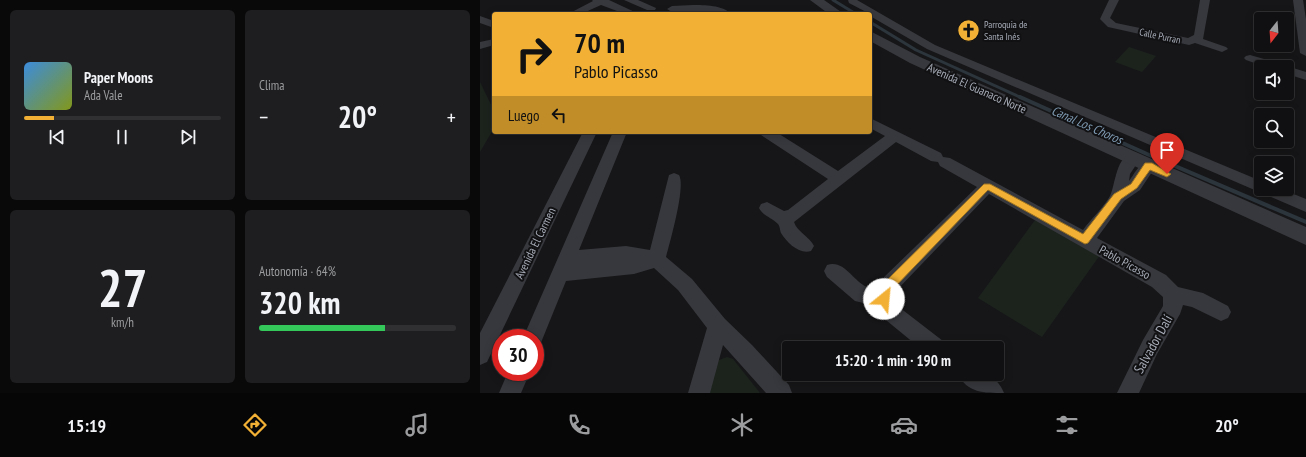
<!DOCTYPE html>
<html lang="es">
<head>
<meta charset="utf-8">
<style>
	:root { --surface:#101012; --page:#1e1e20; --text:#f1f3f6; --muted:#9c9d9f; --line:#303032; --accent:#f2b134 }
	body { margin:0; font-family:"PT Sans Narrow",sans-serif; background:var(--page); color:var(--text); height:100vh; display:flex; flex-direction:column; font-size:15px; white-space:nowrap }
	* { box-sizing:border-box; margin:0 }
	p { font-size:13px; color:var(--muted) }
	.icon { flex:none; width:22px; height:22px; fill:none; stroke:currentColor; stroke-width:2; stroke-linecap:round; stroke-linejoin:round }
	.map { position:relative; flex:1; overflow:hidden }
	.panel { display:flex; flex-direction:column; gap:10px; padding:10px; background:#09090a; width:480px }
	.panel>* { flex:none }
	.banner { position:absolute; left:12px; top:12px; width:380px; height:122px; border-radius:4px; box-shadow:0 2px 10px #0003,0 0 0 1px var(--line); background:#f2b134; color:#111; overflow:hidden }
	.needle { width:26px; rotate:197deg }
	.controls { position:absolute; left:774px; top:12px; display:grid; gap:8px }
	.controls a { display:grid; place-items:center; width:40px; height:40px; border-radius:4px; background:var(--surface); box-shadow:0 2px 10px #0003,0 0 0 1px var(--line); font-size:20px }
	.speed { position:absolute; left:12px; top:329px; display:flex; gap:8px; font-size:20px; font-weight:700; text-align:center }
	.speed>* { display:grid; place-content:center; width:52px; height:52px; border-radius:50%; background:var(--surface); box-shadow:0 2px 10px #0003,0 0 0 1px var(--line); line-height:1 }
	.speed .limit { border:6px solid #d22; background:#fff; color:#111 }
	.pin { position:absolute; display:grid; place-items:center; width:34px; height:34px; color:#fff; margin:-41px -17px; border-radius:50% 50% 50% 0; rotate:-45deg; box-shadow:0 0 4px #0007 }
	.pin .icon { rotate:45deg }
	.me { position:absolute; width:44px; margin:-22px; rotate:28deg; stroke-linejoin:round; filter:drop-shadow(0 0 3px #0008) }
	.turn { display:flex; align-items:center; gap:14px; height:84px; padding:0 16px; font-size:18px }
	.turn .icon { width:52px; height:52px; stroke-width:2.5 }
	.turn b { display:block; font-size:28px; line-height:34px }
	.then { display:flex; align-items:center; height:38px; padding:0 16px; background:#0003; gap:8px; font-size:15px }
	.big { font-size:30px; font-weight:800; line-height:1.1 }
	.panel .card { flex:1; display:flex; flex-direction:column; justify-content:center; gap:6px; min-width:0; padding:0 14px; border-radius:6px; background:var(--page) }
	.panel .dial { align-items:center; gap:0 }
	.dial b { font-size:52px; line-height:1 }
	.song { display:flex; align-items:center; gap:12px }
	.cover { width:48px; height:48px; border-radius:6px; background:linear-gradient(135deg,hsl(210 70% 55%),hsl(70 70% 35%)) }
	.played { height:4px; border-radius:2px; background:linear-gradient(90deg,var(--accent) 15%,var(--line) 15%) }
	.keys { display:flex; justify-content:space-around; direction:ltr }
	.heat { display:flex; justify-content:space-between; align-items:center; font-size:22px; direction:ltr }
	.charge { height:6px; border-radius:3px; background:linear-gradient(90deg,#34c759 64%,var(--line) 0) }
	.panel .tiles { flex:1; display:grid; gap:10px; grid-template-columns:repeat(2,1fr) }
	.trip { position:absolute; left:302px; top:341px; width:222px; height:40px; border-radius:4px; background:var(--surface); box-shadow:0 2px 10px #0003,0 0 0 1px var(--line); font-weight:800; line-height:40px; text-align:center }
	.tab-bar { display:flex; height:64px; justify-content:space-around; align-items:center; background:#060607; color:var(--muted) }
	.tab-bar .icon { width:28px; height:28px }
	.tab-bar .on { color:var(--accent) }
	.tab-bar b { font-size:18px; color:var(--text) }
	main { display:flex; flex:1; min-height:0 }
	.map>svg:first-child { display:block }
	.green { fill:#1c231d }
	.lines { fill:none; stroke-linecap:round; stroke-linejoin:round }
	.stream-far1 { stroke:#2c353c; stroke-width:3 }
	.stream { stroke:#2c353c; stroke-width:4 }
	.minor { fill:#37383d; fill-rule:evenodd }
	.tertiary { fill:#37383d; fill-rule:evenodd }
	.route { fill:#f2b134; stroke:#9d7322 }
	.labels { text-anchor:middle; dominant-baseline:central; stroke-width:4; stroke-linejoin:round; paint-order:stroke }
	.far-poi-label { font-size:10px; fill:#a8adb8; stroke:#111113; text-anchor:start }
	.far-street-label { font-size:10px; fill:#a8adb8; stroke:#111113 }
	.street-label { font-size:12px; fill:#a8adb8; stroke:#111113 }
	.water-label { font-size:13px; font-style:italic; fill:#7f9bb3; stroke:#111113 }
	.near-street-label { font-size:14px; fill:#a8adb8; stroke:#111113 }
</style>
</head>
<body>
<main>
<section class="panel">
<div class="tiles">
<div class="card">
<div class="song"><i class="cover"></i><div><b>Paper Moons</b><p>Ada Vale</p></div></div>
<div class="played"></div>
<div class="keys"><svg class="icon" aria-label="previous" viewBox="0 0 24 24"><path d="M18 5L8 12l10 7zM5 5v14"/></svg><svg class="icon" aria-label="pause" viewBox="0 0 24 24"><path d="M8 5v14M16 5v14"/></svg><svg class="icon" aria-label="next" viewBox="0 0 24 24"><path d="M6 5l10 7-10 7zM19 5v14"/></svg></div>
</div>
<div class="card"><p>Clima</p>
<div class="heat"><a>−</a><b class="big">20°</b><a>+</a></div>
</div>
<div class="card dial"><b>27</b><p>km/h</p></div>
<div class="card"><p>Autonomía · 64%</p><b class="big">320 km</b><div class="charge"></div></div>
</div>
</section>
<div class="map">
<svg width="826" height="393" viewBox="0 0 826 393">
	<rect width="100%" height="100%" fill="#161618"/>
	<g class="green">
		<path d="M 649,47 L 676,56 L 662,72 L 635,62 Z"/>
		<path d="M 0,82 L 14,111 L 14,128 L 0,152 Z"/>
		<path d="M 555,220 L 620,255 L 562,337 L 498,298 Z"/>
		<path d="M 247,357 L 253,359 L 280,393 L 228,393 L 237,364 L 239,360 Z"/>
	</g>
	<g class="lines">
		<g class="stream-far1">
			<path d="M 353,0 L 376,14"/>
			<path d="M 390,22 L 436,50 L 542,98"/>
		</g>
		<path class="stream" d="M 540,97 L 667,154 L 826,222"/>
		<g class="minor">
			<path d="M 112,0 L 129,0 L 159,14 L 145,14 L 121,5 L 101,14 L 88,14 L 113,1 Z"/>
			<path d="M 144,0 L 158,0 L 176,8 L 175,10 L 167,10 Z"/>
			<path d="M 368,0 L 377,0 L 455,45 L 781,181 L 781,189 L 801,189 L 826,199 L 826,212 L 447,49 L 390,16 L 390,14 L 369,3 Z"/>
			<path d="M 629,0 L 639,0 L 630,18 L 636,23 L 708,38 L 714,35 L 720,0 L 730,0 L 723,39 L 746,47 L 748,49 L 742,52 L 715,43 L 709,45 L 628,27 L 620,19 Z"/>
			<path d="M 813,0 L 823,0 L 826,19 L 826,56 L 820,53 Z"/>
			<path d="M 213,5 C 224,5 243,5 251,14 L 220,11 L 192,12 L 187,9 L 192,6 Z"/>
			<path d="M 0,16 L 14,21 L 14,28 L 0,23 Z"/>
			<path d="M 14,39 L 14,45 L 0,49 L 0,42 Z"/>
			<path d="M 770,55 L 802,64 L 804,67 L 786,67 L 766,60 L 764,58 L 766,56 Z"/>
			<path d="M 807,66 L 826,72 L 826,80 L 807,74 L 807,67 L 805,67 Z"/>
			<path d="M 390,118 L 461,153 L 463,157 L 470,158 L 603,230 C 611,219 623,208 630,196 C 636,184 636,149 658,155 L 660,159 L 650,174 L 649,181 C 656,172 661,159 673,162 L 676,166 L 660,190 L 644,201 L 617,238 L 686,275 L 698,287 L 723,293 L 748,306 L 751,312 L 748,318 L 741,321 L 712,307 L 703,305 L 700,314 L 677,354 L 659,393 L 637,393 L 663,340 L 683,306 L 683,297 L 672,287 L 509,194 L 414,293 L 415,304 L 463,341 L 466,348 L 440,348 L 401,316 L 396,306 L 375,301 L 347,277 L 344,271 L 347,265 C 364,259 373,281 387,287 C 390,289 394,289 397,289 L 401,280 L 497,187 L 460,166 L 458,162 L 451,161 L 416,142 L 314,222 C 317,232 329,236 334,246 L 331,251 C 320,255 307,243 301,233 C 300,231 300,226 298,224 C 293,218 283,216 279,208 L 281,204 L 287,202 L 304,211 L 308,210 L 348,179 L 281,135 L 279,132 L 296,132 L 358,171 L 405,136 L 390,128 Z"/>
			<path d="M 103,132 L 117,132 L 7,362 L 0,365 L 0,333 Z"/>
			<path d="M 133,132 L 147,132 L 99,250 L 146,246 L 170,250 L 189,175 L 194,173 L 199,175 C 206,186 190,242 186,257 L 212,279 L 245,319 L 272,345 L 309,385 L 312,393 L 286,393 L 243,345 L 230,393 L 208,393 L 227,328 L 198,290 L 174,268 L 154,274 L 86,281 L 60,345 L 55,347 L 55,338 L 43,338 Z"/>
			<path d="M 28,372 L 50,372 L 41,393 L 19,393 Z"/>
			<path d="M 478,374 C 498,374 515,371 524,393 C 504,393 487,393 478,374 Z"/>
		</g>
		<g class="tertiary">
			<path d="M 330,0 L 344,0 L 364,14 L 349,14 Z"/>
			<path d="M 390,31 L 440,57 L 826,227 L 826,245 L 430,63 L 390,41 Z"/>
		</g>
	</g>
	<path class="route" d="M 665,163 L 672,163 L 691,174 L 687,177 L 670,170 L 657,188 L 641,199 L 608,243 L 605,244 L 508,190 L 413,289 L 407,303 L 404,304 L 400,303 L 398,299 L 404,283 L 504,184 L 510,184 L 603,234 L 634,194 L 651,184 Z"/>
	<defs>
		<symbol id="church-disc" viewBox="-11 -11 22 22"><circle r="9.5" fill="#f2b134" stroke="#111113"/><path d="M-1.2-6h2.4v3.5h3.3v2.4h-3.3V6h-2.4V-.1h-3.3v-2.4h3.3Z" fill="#111"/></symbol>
	</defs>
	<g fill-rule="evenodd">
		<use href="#church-disc" x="476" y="18" width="25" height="25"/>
	</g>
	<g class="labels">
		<g class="far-poi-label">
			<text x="504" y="24">Parroquia de<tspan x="504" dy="12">Santa Inés</tspan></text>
		</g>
		<g class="far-street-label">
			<text transform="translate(680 36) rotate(12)">Calle Purran</text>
		</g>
		<g class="street-label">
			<text transform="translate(497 88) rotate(24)">Avenida El Guanaco Norte</text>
			<text transform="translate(55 243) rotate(-64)">Avenida El Carmen</text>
			<text transform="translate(645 262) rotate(29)">Pablo Picasso</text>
		</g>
		<g class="water-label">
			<text transform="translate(607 125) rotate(24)">Canal Los Choros</text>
		</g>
		<g class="near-street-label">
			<text transform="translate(673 344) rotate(-61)">Salvador Dalí</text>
		</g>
	</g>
</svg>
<div class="controls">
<a><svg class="needle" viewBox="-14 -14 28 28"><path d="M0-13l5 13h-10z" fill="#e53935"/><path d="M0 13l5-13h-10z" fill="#9c9d9f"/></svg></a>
<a><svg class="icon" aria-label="sound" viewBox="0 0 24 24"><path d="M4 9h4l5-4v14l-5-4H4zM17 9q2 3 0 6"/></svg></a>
<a><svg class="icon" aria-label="search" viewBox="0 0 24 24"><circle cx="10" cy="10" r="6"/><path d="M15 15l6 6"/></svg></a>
<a><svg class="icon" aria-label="layers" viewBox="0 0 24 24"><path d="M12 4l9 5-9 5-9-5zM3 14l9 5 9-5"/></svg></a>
</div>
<div class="speed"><div class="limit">30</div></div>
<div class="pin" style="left:687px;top:174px;background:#d93025"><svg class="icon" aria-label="arrive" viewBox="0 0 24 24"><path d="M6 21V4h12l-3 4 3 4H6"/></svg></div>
<svg class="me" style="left:404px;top:299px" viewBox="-20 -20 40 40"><circle r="19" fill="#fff"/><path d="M0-13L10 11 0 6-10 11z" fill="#f2b134"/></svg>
<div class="trip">15:20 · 1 min · 190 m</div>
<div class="banner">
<div class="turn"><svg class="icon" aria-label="right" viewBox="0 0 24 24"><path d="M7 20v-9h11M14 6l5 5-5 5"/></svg><div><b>70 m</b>Pablo Picasso</div></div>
<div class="then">Luego<svg class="icon" aria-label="left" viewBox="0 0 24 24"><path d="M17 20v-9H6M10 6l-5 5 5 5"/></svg></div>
</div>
</div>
</main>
<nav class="tab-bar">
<b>15:19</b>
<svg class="icon on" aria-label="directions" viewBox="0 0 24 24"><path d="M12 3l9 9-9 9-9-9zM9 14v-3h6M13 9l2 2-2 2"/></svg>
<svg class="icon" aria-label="music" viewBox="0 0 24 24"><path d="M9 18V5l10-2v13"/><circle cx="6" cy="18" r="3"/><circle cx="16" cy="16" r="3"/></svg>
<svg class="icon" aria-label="phone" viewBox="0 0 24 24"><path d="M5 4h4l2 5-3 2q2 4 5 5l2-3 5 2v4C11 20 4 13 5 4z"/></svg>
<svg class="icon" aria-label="climate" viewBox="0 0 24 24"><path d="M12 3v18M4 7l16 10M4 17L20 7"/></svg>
<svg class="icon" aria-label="car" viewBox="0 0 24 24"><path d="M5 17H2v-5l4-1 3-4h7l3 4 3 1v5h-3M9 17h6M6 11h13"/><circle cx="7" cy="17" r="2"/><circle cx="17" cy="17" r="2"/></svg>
<svg class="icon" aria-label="filters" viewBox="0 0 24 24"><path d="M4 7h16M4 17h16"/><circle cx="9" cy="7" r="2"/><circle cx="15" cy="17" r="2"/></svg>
<b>20°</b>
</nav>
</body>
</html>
